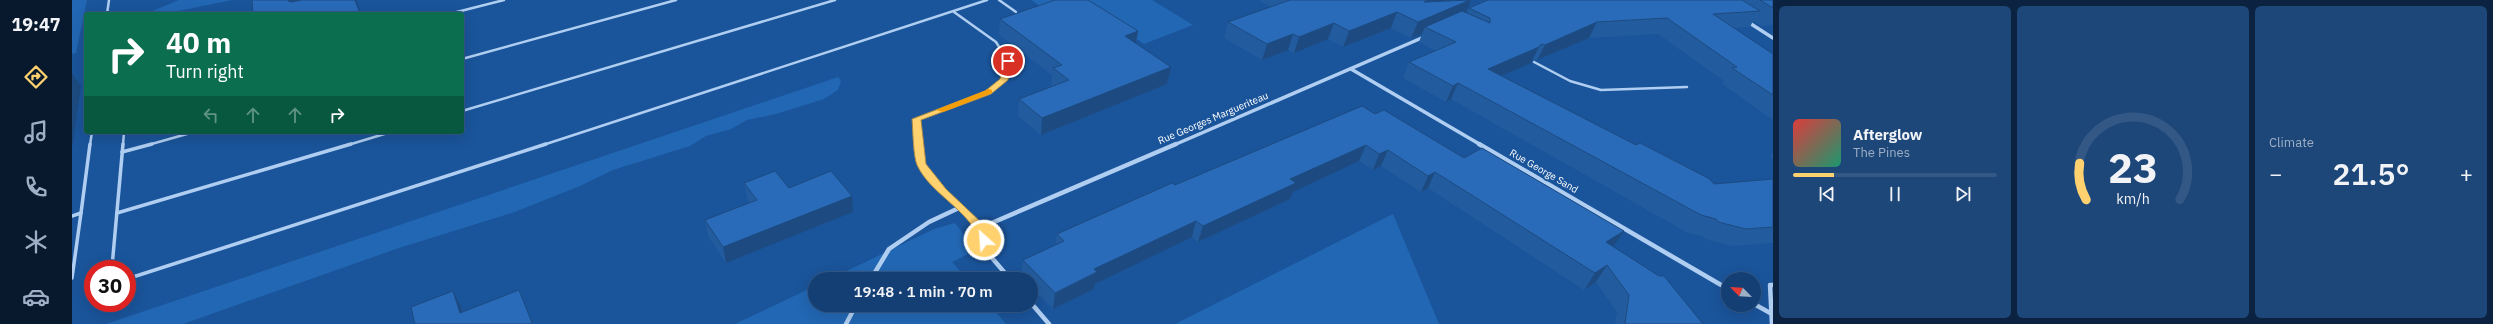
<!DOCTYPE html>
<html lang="en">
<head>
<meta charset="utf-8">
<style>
	:root { --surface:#143f74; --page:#1d4679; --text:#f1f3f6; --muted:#9dafc5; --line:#335886; --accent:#ffd26f }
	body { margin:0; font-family:"IBM Plex Sans",sans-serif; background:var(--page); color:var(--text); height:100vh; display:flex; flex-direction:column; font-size:15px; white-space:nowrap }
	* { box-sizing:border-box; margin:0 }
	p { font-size:13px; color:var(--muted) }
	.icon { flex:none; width:22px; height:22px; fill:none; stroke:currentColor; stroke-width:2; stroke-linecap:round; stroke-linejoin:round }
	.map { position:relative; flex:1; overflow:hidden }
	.side { display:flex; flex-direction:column; gap:6px; padding:6px; background:#0b2340; width:720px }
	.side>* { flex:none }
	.hud { position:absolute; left:12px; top:12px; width:380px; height:122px; border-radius:4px; box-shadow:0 4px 16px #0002,0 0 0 1px var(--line); background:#0b6e4f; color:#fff; overflow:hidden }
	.needle { width:26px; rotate:294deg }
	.fabs { position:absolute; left:1649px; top:272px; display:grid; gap:8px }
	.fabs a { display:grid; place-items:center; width:40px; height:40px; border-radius:50%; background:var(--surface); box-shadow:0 4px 16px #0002,0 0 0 1px var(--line); font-size:20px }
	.speed { position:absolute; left:12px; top:260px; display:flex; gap:8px; font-size:20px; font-weight:700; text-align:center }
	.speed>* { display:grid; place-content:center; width:52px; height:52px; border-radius:50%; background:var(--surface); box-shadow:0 4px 16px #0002,0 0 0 1px var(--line); line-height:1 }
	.speed .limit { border:6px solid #d22; background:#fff; color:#111 }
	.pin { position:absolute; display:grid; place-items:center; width:34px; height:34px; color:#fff; margin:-17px; border:2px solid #fff; border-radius:50%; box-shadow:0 1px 4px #0007 }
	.me { position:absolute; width:44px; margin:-22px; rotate:334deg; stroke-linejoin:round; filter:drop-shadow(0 0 3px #0008) }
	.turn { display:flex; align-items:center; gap:14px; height:84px; padding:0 16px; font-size:18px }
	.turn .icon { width:52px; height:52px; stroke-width:2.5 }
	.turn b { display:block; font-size:28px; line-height:34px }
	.lanes { display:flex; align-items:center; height:38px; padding:0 16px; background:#0003; justify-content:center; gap:20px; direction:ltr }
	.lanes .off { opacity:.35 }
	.big { font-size:30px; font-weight:600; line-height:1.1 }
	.side .tile { flex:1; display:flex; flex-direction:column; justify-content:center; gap:6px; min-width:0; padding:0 14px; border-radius:6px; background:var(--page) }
	.side .dial { align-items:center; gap:0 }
	.dial svg { height:104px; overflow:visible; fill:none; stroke:var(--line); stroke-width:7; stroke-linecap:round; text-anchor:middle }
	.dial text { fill:var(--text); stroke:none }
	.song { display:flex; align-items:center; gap:12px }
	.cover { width:48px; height:48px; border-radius:6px; background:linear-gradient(135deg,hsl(0 70% 55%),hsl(160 70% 35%)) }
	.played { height:4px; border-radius:2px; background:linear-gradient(90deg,var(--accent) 20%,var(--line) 20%) }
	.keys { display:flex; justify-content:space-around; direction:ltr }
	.heat { display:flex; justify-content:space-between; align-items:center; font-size:22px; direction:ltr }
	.side .tiles { flex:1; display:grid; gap:6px; grid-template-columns:repeat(3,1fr) }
	.trip { position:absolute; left:736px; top:272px; width:230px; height:40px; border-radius:20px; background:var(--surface); box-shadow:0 4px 16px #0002,0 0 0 1px var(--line); font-weight:600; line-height:40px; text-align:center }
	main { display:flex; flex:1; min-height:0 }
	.tabs { display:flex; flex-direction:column; width:72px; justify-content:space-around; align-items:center; background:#08192e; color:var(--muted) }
	.tabs .icon { width:28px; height:28px }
	.tabs .current { color:var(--accent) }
	.tabs b { font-size:18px; color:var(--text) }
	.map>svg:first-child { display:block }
	.green { fill:#2267b3 }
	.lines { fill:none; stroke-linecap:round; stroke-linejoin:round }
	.lane-far1 { stroke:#afcef1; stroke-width:2.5 }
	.lane { stroke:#afcef1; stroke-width:3.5 }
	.street-far1 { stroke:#afcef1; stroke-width:3.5 }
	.street { stroke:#afcef1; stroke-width:4.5 }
	.wall { fill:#235c9e }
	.shaded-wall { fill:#1d4b81 }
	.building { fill:#296bb8; stroke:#1d4b81 }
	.route { fill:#ffd26f; stroke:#a68848 }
	.slow { fill:#f59e0b }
	.labels { text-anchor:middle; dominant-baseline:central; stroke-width:4; stroke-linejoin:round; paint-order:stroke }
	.street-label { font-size:10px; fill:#fff; stroke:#1a549a }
</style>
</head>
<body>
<main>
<nav class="tabs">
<b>19:47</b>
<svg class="icon current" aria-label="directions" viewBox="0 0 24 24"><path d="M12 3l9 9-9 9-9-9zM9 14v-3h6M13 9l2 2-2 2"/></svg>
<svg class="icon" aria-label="music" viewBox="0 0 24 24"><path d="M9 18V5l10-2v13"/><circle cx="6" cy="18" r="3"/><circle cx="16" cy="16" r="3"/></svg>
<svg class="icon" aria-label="phone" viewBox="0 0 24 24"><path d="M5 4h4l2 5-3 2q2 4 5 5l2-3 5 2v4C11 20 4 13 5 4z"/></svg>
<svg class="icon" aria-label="climate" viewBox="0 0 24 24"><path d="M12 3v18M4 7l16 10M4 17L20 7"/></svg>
<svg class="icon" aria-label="car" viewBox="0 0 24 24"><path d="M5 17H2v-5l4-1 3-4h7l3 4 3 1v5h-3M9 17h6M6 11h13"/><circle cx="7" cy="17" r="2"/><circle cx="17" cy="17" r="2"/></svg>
</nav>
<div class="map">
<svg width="1701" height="324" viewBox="0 0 1701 324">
	<rect width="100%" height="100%" fill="#1a549a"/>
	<g class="green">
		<path d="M 0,0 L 15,0 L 4,53 L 0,54 Z"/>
		<path d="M 107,0 L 160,0 L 92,14 L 73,14 Z"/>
		<path d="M 959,0 L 1080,0 L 1121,25 L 1072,44 L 1009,2 L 972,9 Z"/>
		<path d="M 766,77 L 769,81 L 766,90 L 752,99 L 704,114 L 675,120 L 659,129 L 634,136 L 618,146 L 541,170 L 508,186 L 440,213 L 327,248 L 111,324 L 34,324 Z"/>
		<path d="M 1321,214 L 1367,324 L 1103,324 Z"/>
		<path d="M 883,223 L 904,250 L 880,262 L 895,279 L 758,279 L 862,229 Z"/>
		<path d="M 743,286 L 743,305 L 918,305 L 934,324 L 663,324 Z"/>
	</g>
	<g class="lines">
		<g class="lane-far1">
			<path d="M 927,0 L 944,12"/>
			<path d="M 35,14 L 37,0"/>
			<path d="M 377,14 L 432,0"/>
			<path d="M 390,59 L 604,0"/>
			<path d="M 1462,62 L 1498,81 L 1529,90 L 1615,87"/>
			<path d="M 390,111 L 763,0"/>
			<path d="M 846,136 L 845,119 L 916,92 L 932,80 L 936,61 L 924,42 L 882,12"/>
			<path d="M 18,145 L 20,132"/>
			<path d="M 51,145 L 52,132"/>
			<path d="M 76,145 L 122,132"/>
			<path d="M 276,145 L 319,132"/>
			<path d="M 471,145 L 915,0"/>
		</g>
		<g class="lane">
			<path d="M 50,152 L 80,144"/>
			<path d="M 45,213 L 279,144"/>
			<path d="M 0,216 L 9,213 L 18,144"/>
			<path d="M 42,269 L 40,267 L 51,144"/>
			<path d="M 55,277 L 61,277 L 474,144"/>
			<path d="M 0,278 L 9,213"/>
		</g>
		<g class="street-far1">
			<path d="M 1676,22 L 1701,38"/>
			<path d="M 1279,69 L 1409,145"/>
			<path d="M 846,136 L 847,145"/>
			<path d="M 1102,145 L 1352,37"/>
		</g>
		<g class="street">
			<path d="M 847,144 L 849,164 L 871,191 L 908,228"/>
			<path d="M 1407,144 L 1656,289"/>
			<path d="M 799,279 L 817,249 L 857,222 L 889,207"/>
			<path d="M 938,279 L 915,252 L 908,228 L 1104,144"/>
			<path d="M 959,303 L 977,324"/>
			<path d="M 1682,304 L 1700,314"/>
			<path d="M 774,324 L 784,305"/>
			<path d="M 1700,324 L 1698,285 L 1701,285"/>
		</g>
	</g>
	<g class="wall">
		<path d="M 1187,0 L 1399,0 L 1394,13 L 1395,13 L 1397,8 L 1416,0 L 1701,0 L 1701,25 L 1689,26 L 1681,21 L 1678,27 L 1661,28 L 1701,54 L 1701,120 L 1650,84 L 1652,81 L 1586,34 L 1517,38 L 1465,60 L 1461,60 L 1459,63 L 1430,76 L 1564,145 L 1642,184 L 1701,179 L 1701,243 L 1660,246 L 1633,239 L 1631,236 L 1616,233 L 1379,99 L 1374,102 L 1331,78 L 1337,62 L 1364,51 L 1347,42 L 1350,34 L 1339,38 L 1319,28 L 1271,47 L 1256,39 L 1222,53 L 1216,50 L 1190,60 L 1152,38 L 1156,22 L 1199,7 Z"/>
		<path d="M 928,19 L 1066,31 L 1064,43 L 1099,67 L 1095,84 L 969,135 L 946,116 L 947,99 L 980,86 L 979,85 L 980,75 L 927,35 Z"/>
		<path d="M 1303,114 L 1392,158 L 1542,247 L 1631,324 L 1543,324 L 1545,312 L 1524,282 L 1512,290 L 1356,188 L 1349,192 L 1309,166 L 1301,170 L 1287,161 L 1221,192 L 1218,199 L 1126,242 L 1120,237 L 1023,284 L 1022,289 L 981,309 L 959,287 L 959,279 L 952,279 L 949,276 L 951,260 L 983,245 L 985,234 L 1103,185 Z"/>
		<path d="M 1701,152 L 1701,159 L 1698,156 Z"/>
		<path d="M 672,183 L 717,188 L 780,196 L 781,212 L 654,263 L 636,236 L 633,220 L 678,203 L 675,199 Z"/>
	</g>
	<g class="shaded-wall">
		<path d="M 217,0 L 272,0 L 225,11 L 216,1 Z"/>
		<path d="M 283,0 L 284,0 L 289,14 L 276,14 Z"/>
		<path d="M 1356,0 L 1388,0 L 1352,2 Z"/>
		<path d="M 1398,0 L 1399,0 L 1393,15 L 1353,27 L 1350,34 L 1339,38 L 1346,22 Z"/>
		<path d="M 1325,12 L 1319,28 L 1271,47 L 1277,31 Z"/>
		<path d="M 1525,22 L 1517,38 L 1465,60 L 1473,45 Z"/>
		<path d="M 1262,23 L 1256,39 L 1222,53 L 1227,37 Z"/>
		<path d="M 1066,31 L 1063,48 L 1053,36 Z"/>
		<path d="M 1221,34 L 1216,50 L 1190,60 L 1195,44 Z"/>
		<path d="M 1467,47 L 1459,63 L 1409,85 L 1416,69 Z"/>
		<path d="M 1099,67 L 1095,84 L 969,135 L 970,118 Z"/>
		<path d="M 0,73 L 9,86 L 0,149 Z"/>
		<path d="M 1386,83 L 1379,99 L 1374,102 L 1381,86 Z"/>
		<path d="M 1294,145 L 1287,161 L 1221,192 L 1218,199 L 1126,242 L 1131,226 L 1218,179 Z"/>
		<path d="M 1316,150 L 1309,166 L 1301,170 L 1307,154 Z"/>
		<path d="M 1363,172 L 1356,188 L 1349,192 L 1356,176 Z"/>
		<path d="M 780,196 L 781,212 L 654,263 L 651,247 Z"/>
		<path d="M 1124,221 L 1120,237 L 1023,284 L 1022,289 L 981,309 L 983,293 L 1022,269 Z"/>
		<path d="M 1552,231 L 1541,247 L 1534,242 Z"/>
		<path d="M 1535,265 L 1524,282 L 1512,290 L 1523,273 Z"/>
		<path d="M 381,291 L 389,307 L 394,324 L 388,313 Z"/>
	</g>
	<g class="building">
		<path d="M 180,0 L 217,0 L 216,1 L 220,2 L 230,0 L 283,0 L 287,11 L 276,14 L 181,14 Z"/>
		<path d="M 983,0 L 1016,0 L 1066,31 L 1053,36 L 1099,67 L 970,118 L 947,99 L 997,80 L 981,68 L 990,65 L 928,19 Z"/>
		<path d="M 1218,0 L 1356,0 L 1352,2 L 1398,0 L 1346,22 L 1325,12 L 1277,31 L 1262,23 L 1227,37 L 1221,34 L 1195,44 L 1156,22 Z"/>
		<path d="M 1416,0 L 1670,0 L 1688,11 L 1641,14 L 1701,54 L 1701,95 L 1660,68 L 1665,67 L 1595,18 L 1525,22 L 1473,45 L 1469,44 L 1467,47 L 1416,69 L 1564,145 L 1568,143 L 1636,178 L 1642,184 L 1701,179 L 1701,227 L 1674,229 L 1646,222 L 1644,219 L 1629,215 L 1386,83 L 1381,86 L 1337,62 L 1384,42 L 1353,27 L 1390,11 L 1418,23 L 1418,18 L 1397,8 Z"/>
		<path d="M 1688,0 L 1701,0 L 1701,8 Z"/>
		<path d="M 1290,106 L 1303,114 L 1312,110 L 1392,158 L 1410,148 L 1552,231 L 1534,242 L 1587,276 L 1592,276 L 1631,324 L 1553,324 L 1557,295 L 1535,265 L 1523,273 L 1363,172 L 1356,176 L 1316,150 L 1307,154 L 1294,145 L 1218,179 L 1224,183 L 1131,226 L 1124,221 L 1022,269 L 1025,272 L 983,293 L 951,260 L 992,241 L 985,234 L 1100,183 L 1103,185 Z"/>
		<path d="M 703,171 L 717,188 L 759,171 L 780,196 L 651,247 L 633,220 L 685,200 L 672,183 Z"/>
		<path d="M 447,290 L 460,323 L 457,324 L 343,324 L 339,307 L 381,291 L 388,313 Z"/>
	</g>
	<path class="route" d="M 936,59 L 940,61 L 936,80 L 919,94 L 849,120 L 854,164 L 874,189 L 912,225 L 917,240 L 912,243 L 907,240 C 899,211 858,194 845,165 C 841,155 841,131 840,119 L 913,91 L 928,79 L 932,61 Z"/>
	<path class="slow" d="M 917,89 L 920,90 L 920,93 L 871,112 L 864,110 Z"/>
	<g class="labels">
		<g class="street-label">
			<text transform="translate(1141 118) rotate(-23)">Rue Georges Margueriteau</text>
			<text transform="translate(1472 171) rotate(30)">Rue George Sand</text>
		</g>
	</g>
</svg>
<div class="fabs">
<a><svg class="needle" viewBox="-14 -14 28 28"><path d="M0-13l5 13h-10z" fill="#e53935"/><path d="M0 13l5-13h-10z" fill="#9dafc5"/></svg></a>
</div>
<div class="speed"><div class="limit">30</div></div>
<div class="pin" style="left:936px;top:61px;background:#d93025"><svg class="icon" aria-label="arrive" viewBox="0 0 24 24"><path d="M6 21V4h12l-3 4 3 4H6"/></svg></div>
<svg class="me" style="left:912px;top:240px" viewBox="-20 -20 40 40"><circle r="17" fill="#ffd26f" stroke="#fff" stroke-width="3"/><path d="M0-11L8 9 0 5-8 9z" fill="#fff"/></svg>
<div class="trip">19:48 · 1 min · 70 m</div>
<div class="hud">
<div class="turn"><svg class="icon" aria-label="right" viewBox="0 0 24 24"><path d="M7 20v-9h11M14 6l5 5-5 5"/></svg><div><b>40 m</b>Turn right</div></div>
<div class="lanes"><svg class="icon off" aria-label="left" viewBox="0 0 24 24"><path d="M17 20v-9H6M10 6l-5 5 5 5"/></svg><svg class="icon off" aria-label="ahead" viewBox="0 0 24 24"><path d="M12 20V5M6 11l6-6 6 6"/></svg><svg class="icon off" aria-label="ahead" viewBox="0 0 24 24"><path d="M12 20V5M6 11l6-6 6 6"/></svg><svg class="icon" aria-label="right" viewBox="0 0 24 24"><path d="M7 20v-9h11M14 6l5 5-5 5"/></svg></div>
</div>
</div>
<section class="side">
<div class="tiles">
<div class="tile">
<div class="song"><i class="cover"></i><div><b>Afterglow</b><p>The Pines</p></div></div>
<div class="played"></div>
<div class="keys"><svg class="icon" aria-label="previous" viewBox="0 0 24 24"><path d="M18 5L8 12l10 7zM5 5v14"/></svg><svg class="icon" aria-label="pause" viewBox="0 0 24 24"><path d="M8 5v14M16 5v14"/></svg><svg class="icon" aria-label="next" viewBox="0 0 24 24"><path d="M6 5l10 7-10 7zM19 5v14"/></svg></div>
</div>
<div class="tile dial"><svg viewBox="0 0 100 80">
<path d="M14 69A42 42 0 1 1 86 69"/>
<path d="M14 69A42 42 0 0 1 9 41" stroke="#ffd26f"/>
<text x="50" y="56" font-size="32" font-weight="700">23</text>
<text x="50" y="72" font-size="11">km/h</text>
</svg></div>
<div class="tile"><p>Climate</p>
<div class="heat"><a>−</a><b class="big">21.5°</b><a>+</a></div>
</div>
</div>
</section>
</main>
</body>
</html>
